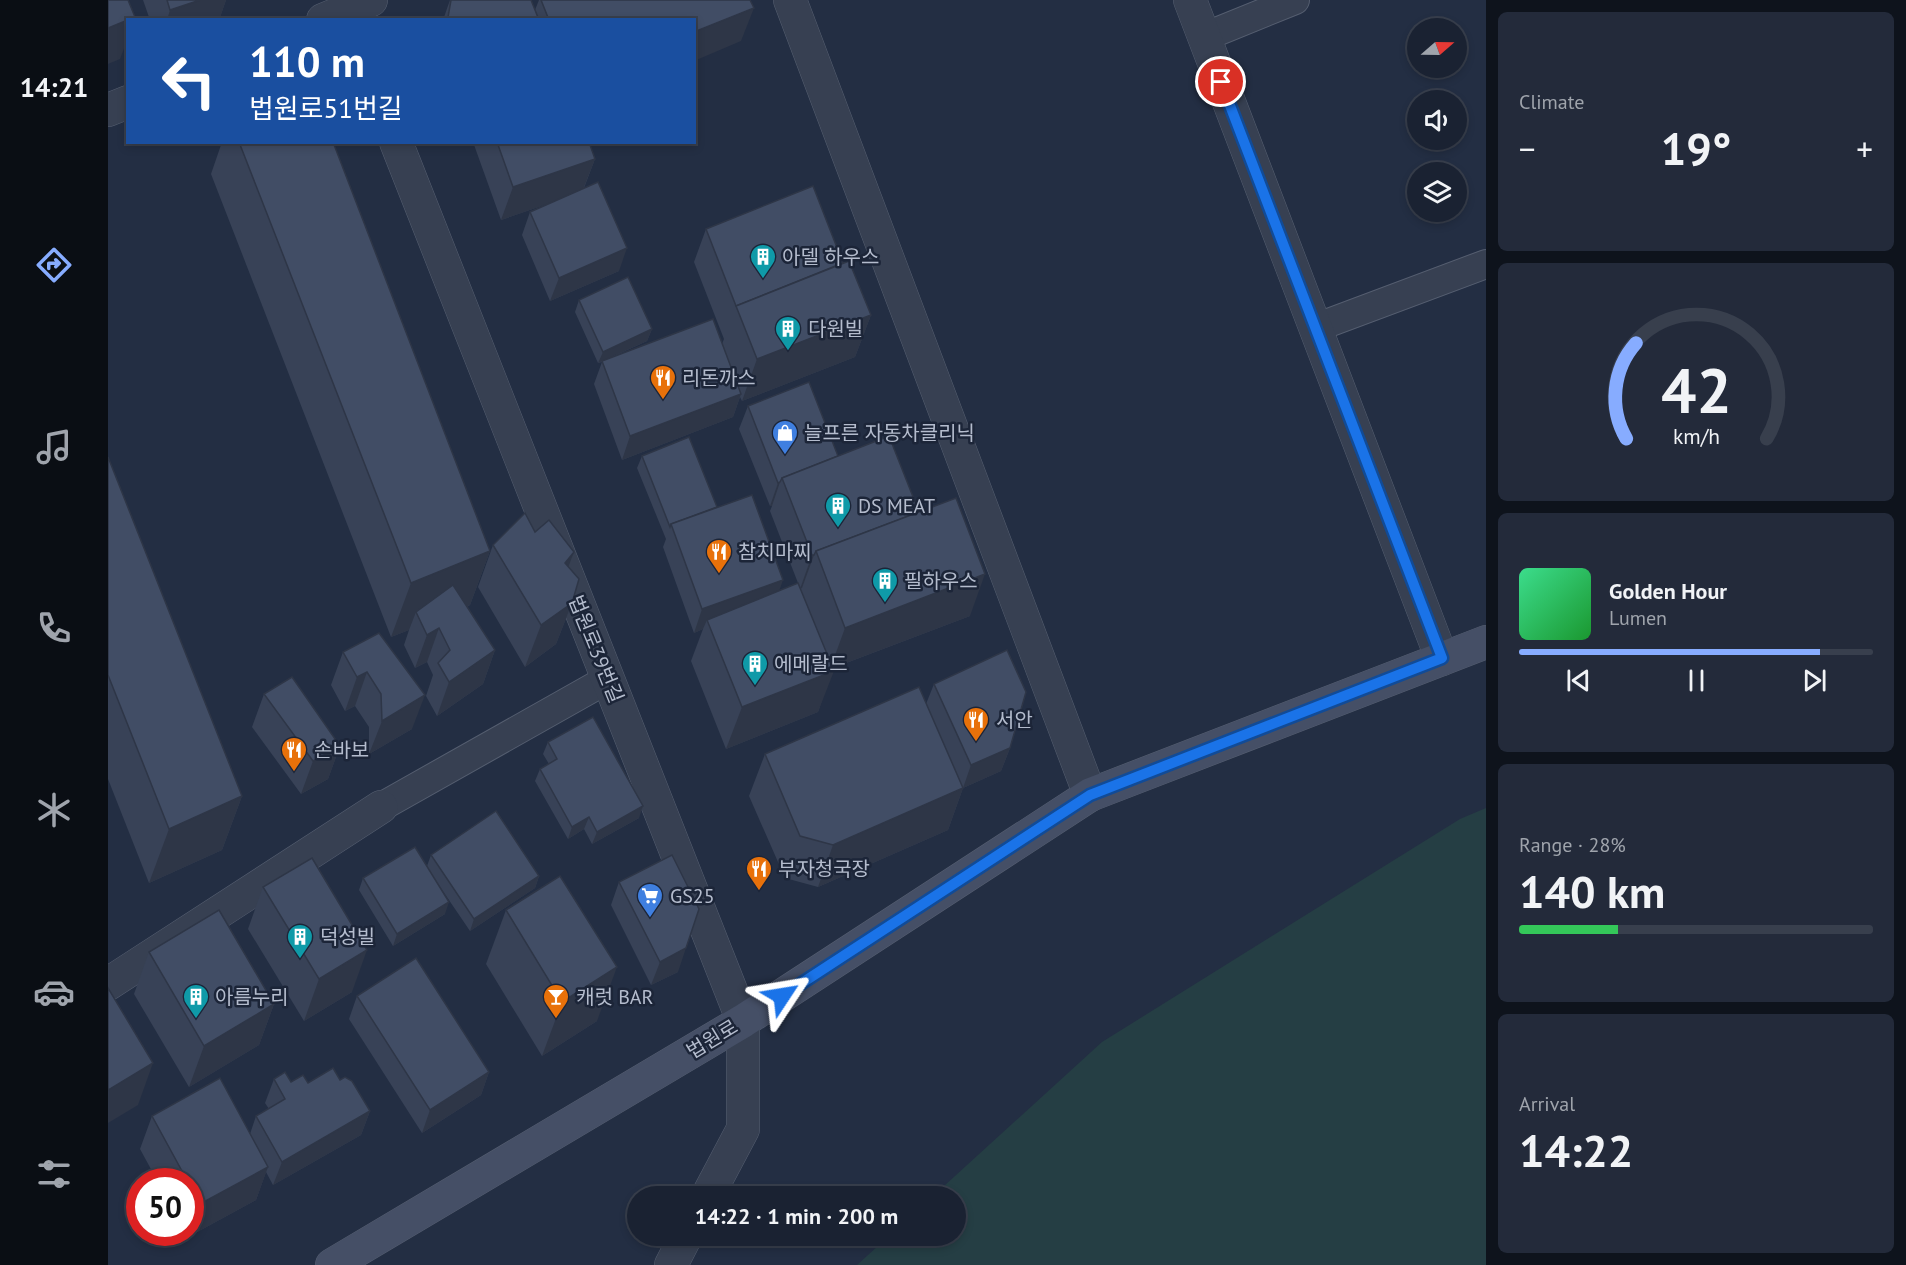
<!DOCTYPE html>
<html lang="en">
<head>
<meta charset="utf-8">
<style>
	:root { --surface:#1a2232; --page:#232a3a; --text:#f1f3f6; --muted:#9fa4ac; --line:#383f4d; --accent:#87acff }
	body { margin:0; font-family:"PT Sans","Noto Sans KR",sans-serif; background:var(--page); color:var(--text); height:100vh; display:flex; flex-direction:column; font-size:22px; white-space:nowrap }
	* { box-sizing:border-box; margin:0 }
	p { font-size:20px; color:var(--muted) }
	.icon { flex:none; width:33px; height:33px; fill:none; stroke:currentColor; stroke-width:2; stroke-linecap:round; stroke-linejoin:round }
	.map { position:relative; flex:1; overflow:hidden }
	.sheet { display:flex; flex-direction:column; gap:12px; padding:12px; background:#0e131c; width:420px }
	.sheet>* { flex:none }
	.banner { position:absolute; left:18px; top:18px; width:570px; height:126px; border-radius:0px; box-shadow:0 3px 9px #0003,0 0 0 2px var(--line); background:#1a4fa0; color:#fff; overflow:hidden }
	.needle { width:39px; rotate:70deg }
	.controls { position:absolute; left:1299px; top:18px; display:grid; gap:12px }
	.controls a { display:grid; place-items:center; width:60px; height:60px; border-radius:50%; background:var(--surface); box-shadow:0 3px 9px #0003,0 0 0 2px var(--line); font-size:30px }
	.speed { position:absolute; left:18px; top:1168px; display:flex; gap:12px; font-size:30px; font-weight:700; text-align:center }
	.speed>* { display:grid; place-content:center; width:78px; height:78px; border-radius:50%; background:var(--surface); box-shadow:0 3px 9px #0003,0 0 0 2px var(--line); line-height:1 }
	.speed .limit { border:9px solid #d22; background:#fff; color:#111 }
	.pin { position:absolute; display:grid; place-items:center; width:51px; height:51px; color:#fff; margin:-26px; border:3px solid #fff; border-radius:50%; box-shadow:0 2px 6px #0007 }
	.me { position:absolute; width:66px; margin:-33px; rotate:57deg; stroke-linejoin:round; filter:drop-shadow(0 0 4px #0008) }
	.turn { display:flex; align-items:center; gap:21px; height:126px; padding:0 24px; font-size:27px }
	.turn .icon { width:78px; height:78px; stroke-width:2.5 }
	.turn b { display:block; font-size:42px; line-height:51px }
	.big { font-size:45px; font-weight:600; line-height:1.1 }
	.sheet .widget { flex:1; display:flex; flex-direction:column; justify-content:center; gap:9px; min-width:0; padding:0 21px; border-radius:9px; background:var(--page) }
	.sheet .dial { align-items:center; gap:0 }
	.dial svg { height:156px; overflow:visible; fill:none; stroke:var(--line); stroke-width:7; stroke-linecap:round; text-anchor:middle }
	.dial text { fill:var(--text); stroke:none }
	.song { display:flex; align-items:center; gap:18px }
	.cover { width:72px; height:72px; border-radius:9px; background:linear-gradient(135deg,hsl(150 70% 55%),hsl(130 70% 35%)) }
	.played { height:6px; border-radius:3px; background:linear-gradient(90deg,var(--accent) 85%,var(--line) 85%) }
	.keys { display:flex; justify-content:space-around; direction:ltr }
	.heat { display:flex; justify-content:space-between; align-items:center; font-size:33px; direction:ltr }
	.charge { height:9px; border-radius:4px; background:linear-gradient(90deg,#34c759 28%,var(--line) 0) }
	.trip { position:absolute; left:519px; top:1186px; width:339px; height:60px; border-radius:30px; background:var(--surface); box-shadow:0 3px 9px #0003,0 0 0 2px var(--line); font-weight:600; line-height:60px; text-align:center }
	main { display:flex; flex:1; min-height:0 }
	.dock { display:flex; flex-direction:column; width:108px; justify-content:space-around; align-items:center; background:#0a0e14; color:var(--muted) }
	.dock .icon { width:42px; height:42px }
	.dock .on { color:var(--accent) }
	.dock b { font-size:27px; color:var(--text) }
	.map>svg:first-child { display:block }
	.green { fill:#253e44 }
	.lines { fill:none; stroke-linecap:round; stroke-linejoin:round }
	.lane-casing { stroke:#555e70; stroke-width:30 }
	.street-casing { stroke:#555e70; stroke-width:34 }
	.secondary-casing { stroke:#555e70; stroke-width:34 }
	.lane { stroke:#374052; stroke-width:28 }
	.street { stroke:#374052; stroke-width:33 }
	.secondary { stroke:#454f66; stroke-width:33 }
	.wall { fill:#384257 }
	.shaded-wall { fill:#2e3647 }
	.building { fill:#414d65; stroke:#2e3647; stroke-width:1.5 }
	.route-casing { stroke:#114b97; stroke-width:15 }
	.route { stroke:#1a73e8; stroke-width:10 }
	.labels { text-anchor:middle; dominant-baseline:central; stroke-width:5; stroke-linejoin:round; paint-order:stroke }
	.poi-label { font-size:20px; fill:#b4bccd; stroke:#1c2538; text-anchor:start }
	.street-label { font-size:20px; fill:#b4bccd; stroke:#1c2538 }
</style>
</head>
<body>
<main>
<nav class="dock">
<b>14:21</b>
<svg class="icon on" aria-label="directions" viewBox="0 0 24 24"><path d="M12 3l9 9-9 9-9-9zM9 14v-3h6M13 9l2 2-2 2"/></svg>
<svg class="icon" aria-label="music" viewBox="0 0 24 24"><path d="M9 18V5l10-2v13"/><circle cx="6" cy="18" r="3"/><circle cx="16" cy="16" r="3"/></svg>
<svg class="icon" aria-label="phone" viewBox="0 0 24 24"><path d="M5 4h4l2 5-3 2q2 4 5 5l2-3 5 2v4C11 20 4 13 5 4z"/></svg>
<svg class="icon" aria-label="climate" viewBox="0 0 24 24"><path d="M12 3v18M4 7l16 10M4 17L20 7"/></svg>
<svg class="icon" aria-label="car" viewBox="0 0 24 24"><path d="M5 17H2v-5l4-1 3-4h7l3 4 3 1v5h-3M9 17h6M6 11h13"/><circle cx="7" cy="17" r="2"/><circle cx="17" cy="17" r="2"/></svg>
<svg class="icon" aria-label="filters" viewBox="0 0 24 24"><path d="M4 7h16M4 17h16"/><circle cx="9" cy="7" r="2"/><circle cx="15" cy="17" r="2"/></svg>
</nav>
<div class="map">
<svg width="1378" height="1265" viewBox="0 0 1378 1265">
	<rect width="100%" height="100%" fill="#232e43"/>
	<path class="green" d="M 1378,808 L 1378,1265 L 749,1265 L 781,1236 L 848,1236 L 848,1197 L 824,1197 L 994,1042 L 1352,819 Z"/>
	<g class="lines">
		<defs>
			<g id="lane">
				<path d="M 1096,37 L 1187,0"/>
				<path d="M 1207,328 L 1378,264"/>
				<path d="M 273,807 L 500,679"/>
			</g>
			<g id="street">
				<path d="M 682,0 L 982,795"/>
				<path d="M 1082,0 L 1334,659"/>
				<path d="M 215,20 L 263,0"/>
				<path d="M 0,110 L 20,102"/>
				<path d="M 288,142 L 635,1021 L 635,1129 L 599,1197"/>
				<path d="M 0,984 L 273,807"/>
				<path d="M 563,1265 L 578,1236"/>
			</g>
			<path id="secondary" d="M 224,1265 L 635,1021 L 982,795 L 1378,642"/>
		</defs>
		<use href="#lane" class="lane-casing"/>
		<use href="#street" class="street-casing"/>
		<use href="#secondary" class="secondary-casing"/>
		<use href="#lane" class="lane"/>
		<use href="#street" class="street"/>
		<use href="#secondary" class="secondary"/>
	</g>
	<g class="wall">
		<path d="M 35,0 L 118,0 L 111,20 L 42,20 Z"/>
		<path d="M 342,0 L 423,0 L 427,10 L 431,0 L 433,0 L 441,20 L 335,20 Z"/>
		<path d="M 114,142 L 225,142 L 382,551 L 362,605 L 359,607 L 387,650 L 375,684 L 329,716 L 318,696 L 325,675 L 319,662 L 307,668 L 296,645 L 301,630 L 283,637 L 103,174 Z"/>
		<path d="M 365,142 L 481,142 L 487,159 L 476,188 L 511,271 L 442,301 L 414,235 L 422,212 L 442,203 L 393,220 Z"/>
		<path d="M 598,229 L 735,263 L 763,315 L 747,357 L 634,401 L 632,397 L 625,417 L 514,460 L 486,384 L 494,362 L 490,363 L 467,312 L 471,300 L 544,329 L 539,341 L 502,358 L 614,344 L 616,339 L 586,262 Z"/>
		<path d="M 640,406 L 730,456 L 811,512 L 862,616 L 725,668 L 710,712 L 618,749 L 583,661 L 595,629 L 586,633 L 555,547 L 558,539 L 529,468 L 534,456 L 609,507 L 671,591 L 690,583 L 662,511 L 664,506 L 662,506 L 631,429 Z"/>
		<path d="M 0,457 L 134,796 L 114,850 L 41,883 L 0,779 Z"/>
		<path d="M 427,532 L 460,567 L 464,603 L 448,644 L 417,667 L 370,587 L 385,545 Z"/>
		<path d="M 271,633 L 304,729 L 261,754 L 261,727 L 247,706 L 237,711 L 223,685 L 235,652 Z"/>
		<path d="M 826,684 L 902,748 L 893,771 L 855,788 L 840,830 L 710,887 L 677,878 L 641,796 L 657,754 L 818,704 Z"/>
		<path d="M 156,694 L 232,746 L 220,779 L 193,794 L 144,727 Z"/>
		<path d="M 440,742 L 531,818 L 484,844 L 476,829 L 460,839 L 427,781 L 432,769 L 441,764 L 435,754 Z"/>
		<path d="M 323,855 L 431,876 L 427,888 L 362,931 L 328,881 L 337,914 L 285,946 L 251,890 L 255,878 L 319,866 Z"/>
		<path d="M 511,882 L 570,972 L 543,985 L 503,905 Z"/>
		<path d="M 155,887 L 244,992 L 196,1021 L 140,929 Z"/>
		<path d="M 398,910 L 489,1021 L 434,1056 L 378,964 Z"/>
		<path d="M 41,952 L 166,1004 L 151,1045 L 81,1087 L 26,994 Z"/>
		<path d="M 249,996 L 381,1072 L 373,1095 L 314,1133 L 241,1019 Z"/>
		<path d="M 166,1079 L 183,1082 L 200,1083 L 262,1111 L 253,1135 L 165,1185 L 158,1172 L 148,1200 L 80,1237 L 78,1233 L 82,1233 L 82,1182 L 50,1182 L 32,1149 L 44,1116 L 142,1134 L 148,1116 L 161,1109 L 157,1103 Z"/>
	</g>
	<g class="shaded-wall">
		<path d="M 92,0 L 118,0 L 111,20 L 59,20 L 62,10 Z"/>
		<path d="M 646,8 L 633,41 L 586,61 L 586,32 Z"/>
		<path d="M 20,20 L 20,38 L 12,59 L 0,64 L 0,28 Z"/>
		<path d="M 487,159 L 474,192 L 393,220 L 405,187 Z"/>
		<path d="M 519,248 L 511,271 L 442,301 L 451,278 Z"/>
		<path d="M 763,315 L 747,357 L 634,401 L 649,359 Z"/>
		<path d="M 544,329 L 539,341 L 490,363 L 495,352 Z"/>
		<path d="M 633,394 L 625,417 L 514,460 L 522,436 Z"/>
		<path d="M 672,482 L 664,506 L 662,506 L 670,483 Z"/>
		<path d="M 382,551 L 362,605 L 314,625 L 308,612 L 301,630 L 283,637 L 303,583 Z"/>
		<path d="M 466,552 L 450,594 L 457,563 Z"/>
		<path d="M 704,555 L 706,555 L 694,588 L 692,589 Z"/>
		<path d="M 877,574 L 862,616 L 722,669 L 737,628 Z"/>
		<path d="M 675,580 L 667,603 L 599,620 L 595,629 L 586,633 L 594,609 Z"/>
		<path d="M 464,603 L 448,644 L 417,667 L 433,625 Z"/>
		<path d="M 331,628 L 319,662 L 307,668 L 319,635 Z"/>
		<path d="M 387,650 L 375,684 L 329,716 L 341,682 Z"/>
		<path d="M 726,671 L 710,712 L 618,749 L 634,707 Z"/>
		<path d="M 259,672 L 247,706 L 237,711 L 249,677 Z"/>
		<path d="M 317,695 L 304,729 L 261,754 L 274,721 Z"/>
		<path d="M 232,746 L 220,779 L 193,794 L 205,761 Z"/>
		<path d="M 902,748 L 893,771 L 855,788 L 863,765 Z"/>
		<path d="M 855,788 L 840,830 L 710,887 L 725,845 Z"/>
		<path d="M 134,796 L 114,850 L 41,883 L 61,829 Z"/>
		<path d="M 535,806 L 531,818 L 484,844 L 489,832 Z"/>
		<path d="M 481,817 L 476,829 L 460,839 L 464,827 Z"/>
		<path d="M 431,876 L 427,888 L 362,931 L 366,919 Z"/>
		<path d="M 341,902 L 337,914 L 285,946 L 289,934 Z"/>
		<path d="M 578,948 L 570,972 L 543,985 L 552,962 Z"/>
		<path d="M 259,950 L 244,992 L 196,1021 L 211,979 Z"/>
		<path d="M 509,967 L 489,1021 L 434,1056 L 454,1002 Z"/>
		<path d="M 166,1004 L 151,1045 L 81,1087 L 96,1046 Z"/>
		<path d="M 45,1063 L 30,1105 L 0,1123 L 0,1090 Z"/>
		<path d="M 381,1072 L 373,1095 L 314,1133 L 322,1110 Z"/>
		<path d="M 262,1111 L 253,1135 L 165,1185 L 174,1162 Z"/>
		<path d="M 160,1167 L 148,1200 L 80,1237 L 82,1233 L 82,1231 L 92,1204 Z"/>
	</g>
	<g class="building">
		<path d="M 0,0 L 20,0 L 27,17 L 0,28 Z"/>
		<path d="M 59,0 L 92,0 L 62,10 Z"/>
		<path d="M 343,0 L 423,0 L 431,20 L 341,20 L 340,17 Z"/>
		<path d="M 433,0 L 642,0 L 646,8 L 586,32 L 586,20 L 441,20 Z"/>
		<path d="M 131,142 L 225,142 L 382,551 L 303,583 Z"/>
		<path d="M 389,142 L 481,142 L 487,159 L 405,187 Z"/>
		<path d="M 490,182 L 519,248 L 451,278 L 422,212 Z"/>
		<path d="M 705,186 L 735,263 L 628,306 L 598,229 Z"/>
		<path d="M 741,261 L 763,315 L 649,359 L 628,306 Z"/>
		<path d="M 520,277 L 544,329 L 495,352 L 471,300 Z"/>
		<path d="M 605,319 L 633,394 L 522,436 L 494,361 Z"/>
		<path d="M 701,382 L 730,456 L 674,478 L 672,482 L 670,483 L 640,406 Z"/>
		<path d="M 781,436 L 811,512 L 708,551 L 706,555 L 704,555 L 674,478 Z"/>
		<path d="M 581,437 L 609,507 L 563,524 L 562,527 L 534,456 Z"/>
		<path d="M 0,457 L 134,796 L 61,829 L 0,675 Z"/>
		<path d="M 644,495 L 675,580 L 594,609 L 563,524 Z"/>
		<path d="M 848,498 L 877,574 L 737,628 L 708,551 Z"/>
		<path d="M 417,513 L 427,532 L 441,520 L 466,552 L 457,563 L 471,579 L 464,603 L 433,625 L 385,545 Z"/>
		<path d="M 690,583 L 726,671 L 634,707 L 599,620 Z"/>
		<path d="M 345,585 L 387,650 L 341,682 L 330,663 L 342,650 L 331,628 L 319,635 L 308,612 Z"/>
		<path d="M 271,633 L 317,695 L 274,721 L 273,694 L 259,672 L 249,677 L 235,652 Z"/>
		<path d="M 899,650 L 918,692 L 902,748 L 863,765 L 826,684 Z"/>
		<path d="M 184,677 L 232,746 L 205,761 L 156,694 Z"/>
		<path d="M 811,687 L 855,788 L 725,845 L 692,836 L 657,754 Z"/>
		<path d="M 485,717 L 535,806 L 489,832 L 481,817 L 464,827 L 432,769 L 449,759 L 440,742 Z"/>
		<path d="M 388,811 L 431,876 L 366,919 L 323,855 Z"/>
		<path d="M 307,847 L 341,902 L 289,934 L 255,878 Z"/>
		<path d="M 564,855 L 591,909 L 578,948 L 552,962 L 511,882 Z"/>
		<path d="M 204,858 L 259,950 L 211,979 L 155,887 Z"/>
		<path d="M 452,876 L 509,967 L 454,1002 L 398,910 Z"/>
		<path d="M 111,910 L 166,1004 L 96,1046 L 41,952 Z"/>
		<path d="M 308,958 L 381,1072 L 322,1110 L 249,996 Z"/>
		<path d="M 0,988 L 45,1063 L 0,1090 Z"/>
		<path d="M 225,1068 L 232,1080 L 237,1077 L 244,1081 L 262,1111 L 174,1162 L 148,1116 L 177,1099 L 166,1079 L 177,1072 L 183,1082 L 195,1075 L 200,1083 Z"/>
		<path d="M 112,1078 L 160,1167 L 92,1204 L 82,1186 L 82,1182 L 80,1182 L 44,1116 Z"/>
	</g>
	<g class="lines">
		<defs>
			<path id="route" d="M 674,996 L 982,795 L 1334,658 L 1113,82"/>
		</defs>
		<use href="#route" class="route-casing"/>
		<use href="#route" class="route"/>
	</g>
	<defs>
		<symbol id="building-pin" viewBox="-11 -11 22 30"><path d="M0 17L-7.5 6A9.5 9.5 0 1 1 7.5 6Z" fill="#0f9aa8" stroke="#1c2538"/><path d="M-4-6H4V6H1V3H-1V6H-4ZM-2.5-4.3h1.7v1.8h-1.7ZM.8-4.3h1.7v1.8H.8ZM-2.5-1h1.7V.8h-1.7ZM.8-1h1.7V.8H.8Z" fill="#fff"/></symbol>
		<symbol id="restaurant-pin" viewBox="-11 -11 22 30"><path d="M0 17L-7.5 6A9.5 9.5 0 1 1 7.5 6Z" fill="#e8710a" stroke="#1c2538"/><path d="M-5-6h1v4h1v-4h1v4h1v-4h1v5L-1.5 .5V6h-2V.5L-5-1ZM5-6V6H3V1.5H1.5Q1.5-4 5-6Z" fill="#fff"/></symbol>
		<symbol id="shop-pin" viewBox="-11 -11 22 30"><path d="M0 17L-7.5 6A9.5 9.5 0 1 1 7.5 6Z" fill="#3f7fe0" stroke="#1c2538"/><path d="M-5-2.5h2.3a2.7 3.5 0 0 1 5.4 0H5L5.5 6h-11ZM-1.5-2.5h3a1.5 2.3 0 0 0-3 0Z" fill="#fff"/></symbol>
		<symbol id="supermarket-pin" viewBox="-11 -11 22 30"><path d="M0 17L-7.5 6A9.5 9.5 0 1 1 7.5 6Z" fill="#3f7fe0" stroke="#1c2538"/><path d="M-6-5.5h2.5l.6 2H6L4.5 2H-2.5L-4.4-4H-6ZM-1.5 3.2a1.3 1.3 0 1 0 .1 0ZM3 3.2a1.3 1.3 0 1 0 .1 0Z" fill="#fff"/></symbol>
		<symbol id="bar-pin" viewBox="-11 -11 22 30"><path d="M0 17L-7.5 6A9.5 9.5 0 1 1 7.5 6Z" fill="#e8710a" stroke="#1c2538"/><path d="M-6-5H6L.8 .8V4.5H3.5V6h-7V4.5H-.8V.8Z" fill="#fff"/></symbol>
	</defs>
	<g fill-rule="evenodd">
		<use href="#building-pin" x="640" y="242" width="30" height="40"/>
		<use href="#building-pin" x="665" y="314" width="30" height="40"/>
		<use href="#restaurant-pin" x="540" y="363" width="30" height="40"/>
		<use href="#shop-pin" x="662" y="418" width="30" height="40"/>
		<use href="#building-pin" x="715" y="491" width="30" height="40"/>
		<use href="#restaurant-pin" x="596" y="537" width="30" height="40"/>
		<use href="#building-pin" x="762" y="566" width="30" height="40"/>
		<use href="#building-pin" x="632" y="649" width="30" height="40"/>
		<use href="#restaurant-pin" x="853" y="705" width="30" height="40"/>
		<use href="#restaurant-pin" x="171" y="735" width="30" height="40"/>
		<use href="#restaurant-pin" x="636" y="854" width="30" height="40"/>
		<use href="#supermarket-pin" x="527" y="881" width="30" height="40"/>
		<use href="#building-pin" x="177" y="922" width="30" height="40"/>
		<use href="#building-pin" x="73" y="982" width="30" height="40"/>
		<use href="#bar-pin" x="433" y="982" width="30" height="40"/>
	</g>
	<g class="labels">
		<g class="poi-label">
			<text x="674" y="257">아델 하우스</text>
			<text x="700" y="329">다원빌</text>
			<text x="574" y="378">리돈까스</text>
			<text x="696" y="433">늘프른 자동차클리닉</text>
			<text x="750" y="506">DS MEAT</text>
			<text x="630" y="552">참치마찌</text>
			<text x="796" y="581">필하우스</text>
			<text x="666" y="664">에메랄드</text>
			<text x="888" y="720">서안</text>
			<text x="206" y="750">손바보</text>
			<text x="670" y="869">부자청국장</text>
			<text x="562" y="896">GS25</text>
			<text x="212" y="937">덕성빌</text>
			<text x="107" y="997">아름누리</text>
			<text x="468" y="997">캐럿 BAR</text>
		</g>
		<g class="street-label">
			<text transform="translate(488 649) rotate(68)">법원로39번길</text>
			<text transform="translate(604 1039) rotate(-31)">법원로</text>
		</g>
	</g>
</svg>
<div class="controls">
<a><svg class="needle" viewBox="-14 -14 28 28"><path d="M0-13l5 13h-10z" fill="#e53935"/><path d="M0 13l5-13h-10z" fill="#9fa4ac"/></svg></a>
<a><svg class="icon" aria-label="sound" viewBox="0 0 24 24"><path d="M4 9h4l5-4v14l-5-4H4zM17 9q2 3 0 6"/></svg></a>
<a><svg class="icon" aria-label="layers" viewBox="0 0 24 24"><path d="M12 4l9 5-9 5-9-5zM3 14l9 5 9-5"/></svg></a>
</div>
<div class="speed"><div class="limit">50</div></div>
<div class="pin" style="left:1113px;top:82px;background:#d93025"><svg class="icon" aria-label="arrive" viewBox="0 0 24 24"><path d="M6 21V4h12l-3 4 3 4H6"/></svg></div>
<svg class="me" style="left:674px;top:996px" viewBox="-20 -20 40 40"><path d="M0-17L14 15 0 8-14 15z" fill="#1a73e8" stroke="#fff" stroke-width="4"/></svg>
<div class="trip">14:22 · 1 min · 200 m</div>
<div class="banner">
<div class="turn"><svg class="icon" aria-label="left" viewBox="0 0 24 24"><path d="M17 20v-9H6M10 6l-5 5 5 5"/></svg><div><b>110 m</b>법원로51번길</div></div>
</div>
</div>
<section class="sheet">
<div class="widget"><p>Climate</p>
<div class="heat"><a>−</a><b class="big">19°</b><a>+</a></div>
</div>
<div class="widget dial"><svg viewBox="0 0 100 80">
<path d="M14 69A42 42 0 1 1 86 69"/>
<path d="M14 69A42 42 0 0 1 19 20" stroke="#87acff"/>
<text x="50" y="56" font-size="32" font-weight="700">42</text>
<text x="50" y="72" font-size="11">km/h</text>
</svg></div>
<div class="widget">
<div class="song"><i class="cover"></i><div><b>Golden Hour</b><p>Lumen</p></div></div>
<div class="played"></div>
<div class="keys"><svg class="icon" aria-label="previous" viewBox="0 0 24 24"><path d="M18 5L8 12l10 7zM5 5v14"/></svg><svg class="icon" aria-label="pause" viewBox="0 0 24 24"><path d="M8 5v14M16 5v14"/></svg><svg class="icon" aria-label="next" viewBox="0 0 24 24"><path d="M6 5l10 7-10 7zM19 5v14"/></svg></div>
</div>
<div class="widget"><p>Range · 28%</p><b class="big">140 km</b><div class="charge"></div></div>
<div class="widget"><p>Arrival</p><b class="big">14:22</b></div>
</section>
</main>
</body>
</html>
